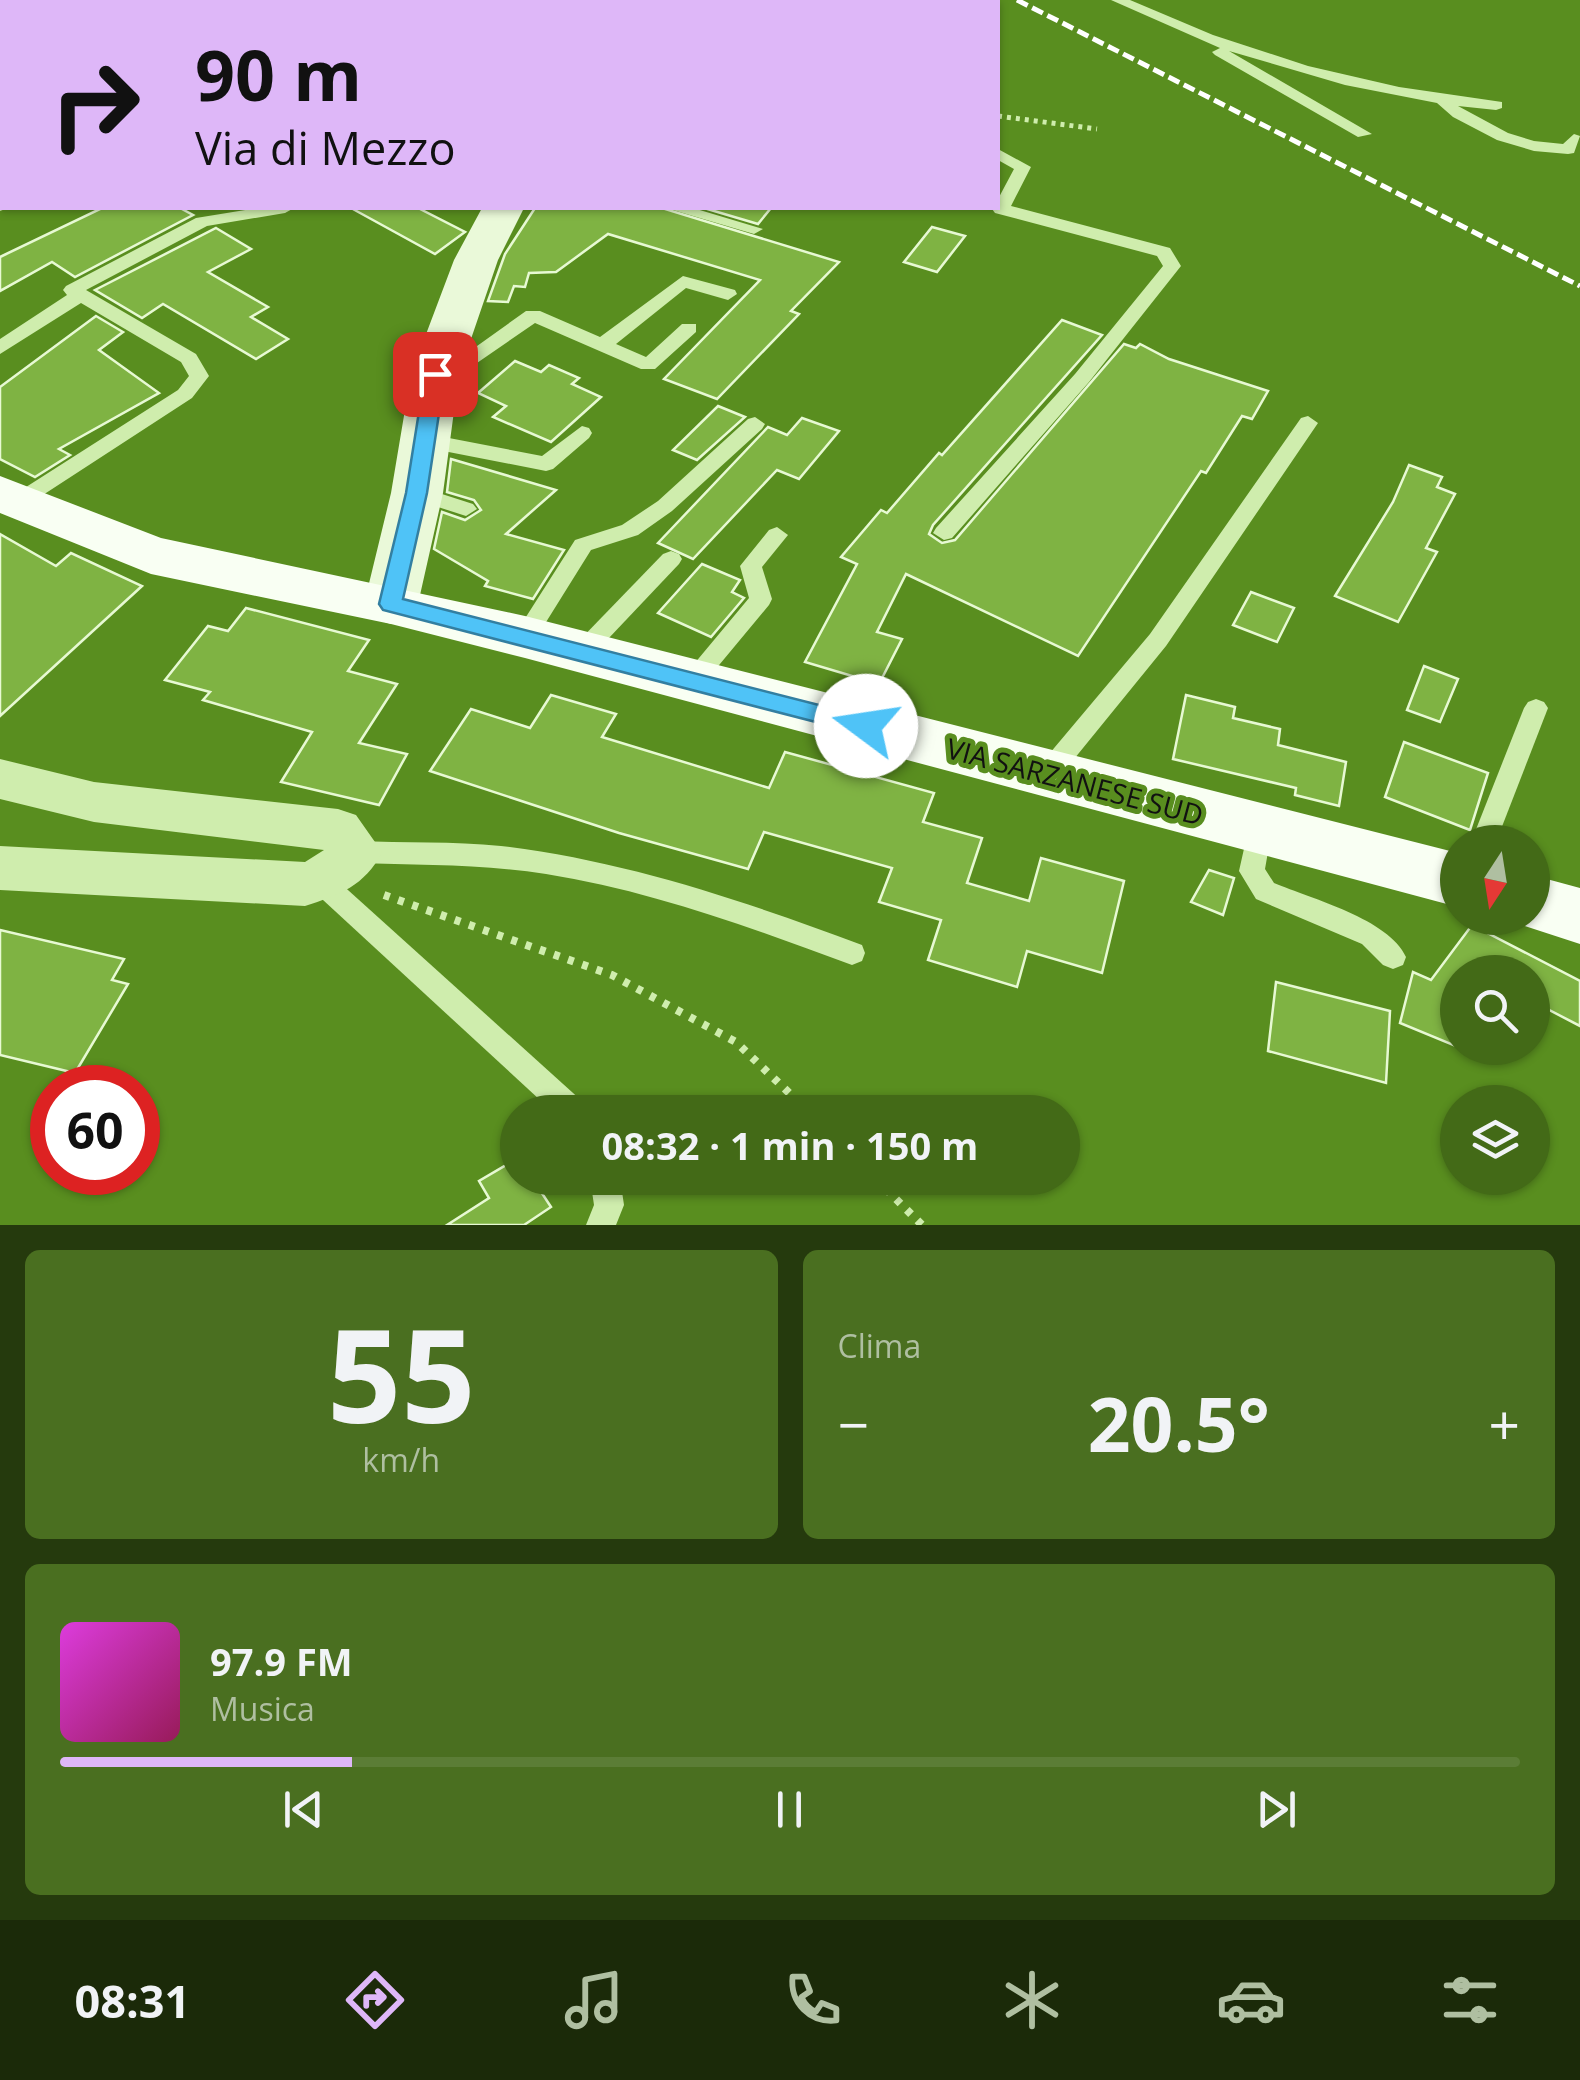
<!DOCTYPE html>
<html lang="it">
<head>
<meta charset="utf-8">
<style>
	:root { --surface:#436a17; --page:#4a6f20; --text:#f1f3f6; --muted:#afbfa1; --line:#5b7d36; --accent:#deb7f8 }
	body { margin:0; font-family:"Open Sans",sans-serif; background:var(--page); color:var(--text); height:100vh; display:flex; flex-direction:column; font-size:38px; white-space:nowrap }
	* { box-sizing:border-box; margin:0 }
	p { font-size:32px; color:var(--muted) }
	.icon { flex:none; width:55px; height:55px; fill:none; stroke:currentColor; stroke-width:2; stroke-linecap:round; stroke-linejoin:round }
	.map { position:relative; height:1225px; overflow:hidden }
	.drawer { display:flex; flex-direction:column; gap:25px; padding:25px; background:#253a0d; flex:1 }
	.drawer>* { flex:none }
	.guide { position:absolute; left:0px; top:0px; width:1000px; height:210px; box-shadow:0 2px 8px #0004; background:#deb7f8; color:#111; overflow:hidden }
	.needle { width:65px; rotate:192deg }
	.fabs { position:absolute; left:1440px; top:825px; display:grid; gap:20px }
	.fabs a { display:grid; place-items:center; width:110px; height:110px; border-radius:50%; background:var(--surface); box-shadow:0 2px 8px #0004; font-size:50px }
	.speed { position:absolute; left:30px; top:1065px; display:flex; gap:20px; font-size:50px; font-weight:700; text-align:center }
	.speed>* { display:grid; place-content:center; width:130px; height:130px; border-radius:50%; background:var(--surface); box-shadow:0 2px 8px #0004; line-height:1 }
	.speed .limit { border:15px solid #d22; background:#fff; color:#111 }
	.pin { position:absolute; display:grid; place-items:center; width:85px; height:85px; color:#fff; margin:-42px; border-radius:20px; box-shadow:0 5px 15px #0006 }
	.me { position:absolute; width:110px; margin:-55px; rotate:284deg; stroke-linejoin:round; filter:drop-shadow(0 0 8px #0008) }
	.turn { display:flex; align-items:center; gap:35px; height:210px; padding:0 30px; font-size:45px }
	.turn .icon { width:130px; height:130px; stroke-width:2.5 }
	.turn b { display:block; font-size:70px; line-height:85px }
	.big { font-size:75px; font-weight:700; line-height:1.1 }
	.drawer .widget { flex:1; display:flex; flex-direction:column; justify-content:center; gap:15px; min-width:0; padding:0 35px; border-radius:15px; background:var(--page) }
	.drawer .dial { align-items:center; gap:0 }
	.dial b { font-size:130px; line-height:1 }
	.song { display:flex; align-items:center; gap:30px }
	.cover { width:120px; height:120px; border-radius:15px; background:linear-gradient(135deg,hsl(300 70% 55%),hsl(330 70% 35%)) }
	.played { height:10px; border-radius:5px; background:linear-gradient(90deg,var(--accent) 20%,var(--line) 20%) }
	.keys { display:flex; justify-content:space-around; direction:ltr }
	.heat { display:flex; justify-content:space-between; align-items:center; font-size:55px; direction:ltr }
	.drawer .tiles { flex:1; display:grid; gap:25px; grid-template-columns:1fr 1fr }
	.widget:last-child { grid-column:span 2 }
	.trip { position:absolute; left:500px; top:1095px; width:580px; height:100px; border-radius:50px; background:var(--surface); box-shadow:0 2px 8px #0004; font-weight:700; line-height:100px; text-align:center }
	.dock { display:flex; height:160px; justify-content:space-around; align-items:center; background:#1b2a09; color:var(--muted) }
	.dock .icon { width:70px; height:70px }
	.dock .current { color:var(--accent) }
	.dock b { font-size:45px; color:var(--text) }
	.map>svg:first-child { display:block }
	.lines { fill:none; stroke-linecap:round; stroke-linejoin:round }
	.stream { stroke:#cbeea1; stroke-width:9 }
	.building { fill:#7fb343; stroke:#e7f9d3; stroke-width:2.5 }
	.path-far1 { stroke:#cfedad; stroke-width:5; stroke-dasharray:4 5; stroke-linecap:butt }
	.path { stroke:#cfedad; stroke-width:8; stroke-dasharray:6 9; stroke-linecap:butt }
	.lane { fill:#cfedad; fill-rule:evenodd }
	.street { fill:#cfedad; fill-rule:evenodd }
	.secondary { fill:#eaf9d9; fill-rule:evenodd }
	.primary { fill:#f9fff3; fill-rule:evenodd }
	.rail { stroke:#fff; stroke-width:5; stroke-dasharray:12 5; stroke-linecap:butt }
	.route { fill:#4fc3f7; stroke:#337fa1; stroke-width:2.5 }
	.labels { text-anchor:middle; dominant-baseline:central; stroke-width:10; stroke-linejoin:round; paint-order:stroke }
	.street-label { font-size:28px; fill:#111; stroke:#598e1f }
</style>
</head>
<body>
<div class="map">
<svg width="1580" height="1225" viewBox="0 0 1580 1225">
	<rect width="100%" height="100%" fill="#598e1f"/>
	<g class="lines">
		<path class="stream" d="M 142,2 L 148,0"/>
	</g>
	<g class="building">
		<path d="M 102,208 L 180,208 L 193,215 L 75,277 L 52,262 L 0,291 L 0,257 Z"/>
		<path d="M 351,208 L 418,208 L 465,232 L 435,254 Z"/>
		<path d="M 535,208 L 662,208 L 839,262 L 791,311 L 799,314 L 717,399 L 664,379 L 760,280 L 608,234 L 556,272 L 529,273 L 525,287 L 514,286 L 508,302 L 488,301 L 505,254 Z"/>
		<path d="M 704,208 L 771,208 L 758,224 Z"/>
		<path d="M 932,227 L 965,236 L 937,272 L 904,262 Z"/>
		<path d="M 216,228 L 251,249 L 208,272 L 268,307 L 251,317 L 288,339 L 256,359 L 163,304 L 142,318 L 95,290 Z"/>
		<path d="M 96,316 L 123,332 L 99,350 L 159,393 L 59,449 L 70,455 L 35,477 L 0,459 L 0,387 Z"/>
		<path d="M 1062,320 L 1102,335 L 933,525 L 929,534 L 942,543 L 955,540 L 1124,344 L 1136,348 L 1140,344 L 1169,359 L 1268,391 L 1252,419 L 1242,416 L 1206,473 L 1201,471 L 1078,656 L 906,574 L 877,632 L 902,639 L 879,684 L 805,662 L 857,564 L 841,557 L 881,510 L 887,513 L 939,453 L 942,455 Z"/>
		<path d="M 515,361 L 541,372 L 549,365 L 579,378 L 572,384 L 601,397 L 551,442 L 493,417 L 506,406 L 478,393 Z"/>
		<path d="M 718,406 L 745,417 L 697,460 L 673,450 Z"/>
		<path d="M 802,418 L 839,431 L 799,479 L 777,470 L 693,559 L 658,543 L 768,427 L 787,435 Z"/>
		<path d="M 451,459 L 556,490 L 506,534 L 564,550 L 533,599 L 485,586 L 488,581 L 434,549 L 442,512 L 465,520 L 481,510 L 474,500 L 447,492 Z"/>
		<path d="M 1409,465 L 1442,477 L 1437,487 L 1455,494 L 1426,548 L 1437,552 L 1398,622 L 1335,596 L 1393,502 Z"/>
		<path d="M 0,534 L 56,566 L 71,553 L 142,586 L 0,716 Z"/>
		<path d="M 702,564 L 740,580 L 732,592 L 744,598 L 711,637 L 658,613 Z"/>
		<path d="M 1251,592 L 1294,608 L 1277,642 L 1233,625 Z"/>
		<path d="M 246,608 L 369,640 L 348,671 L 397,684 L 359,743 L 407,754 L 379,805 L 281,782 L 312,732 L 203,700 L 210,692 L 165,680 L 208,626 L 228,631 Z"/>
		<path d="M 1424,666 L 1458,679 L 1440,722 L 1407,710 Z"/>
		<path d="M 551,695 L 616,714 L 602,737 L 769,788 L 785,752 L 934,793 L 923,822 L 982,838 L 967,883 L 1029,901 L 1041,858 L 1124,881 L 1102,973 L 1027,951 L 1017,987 L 928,960 L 941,920 L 879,902 L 892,868 L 764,832 L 748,869 L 619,833 L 430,771 L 471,709 L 530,728 Z"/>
		<path d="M 1186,695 L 1235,707 L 1233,718 L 1280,729 L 1278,745 L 1346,762 L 1339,806 L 1295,795 L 1296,788 L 1173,759 Z"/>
		<path d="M 1404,742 L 1488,773 L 1470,830 L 1385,797 Z"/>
		<path d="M 1209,870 L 1234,878 L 1223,915 L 1191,902 Z"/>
		<path d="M 1472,925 L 1580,981 L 1580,1026 L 1532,1001 L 1532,972 L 1458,972 L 1458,1047 L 1400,1023 L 1413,972 L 1431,980 Z"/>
		<path d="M 0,930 L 124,959 L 112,980 L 128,984 L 75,1073 L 0,1055 Z"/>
		<path d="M 1276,982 L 1390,1011 L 1386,1083 L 1268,1051 Z"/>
		<path d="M 518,1158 L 518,1178 L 532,1178 L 551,1207 L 524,1225 L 447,1225 L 489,1198 L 479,1181 Z"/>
	</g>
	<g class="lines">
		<path class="path-far1" d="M 998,116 L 1097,129"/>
		<g class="path">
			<path d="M 384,895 L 612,975 L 736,1042 L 809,1112"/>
			<path d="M 875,1178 L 922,1225"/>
		</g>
		<g class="lane">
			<path d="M 539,0 L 569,0 L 570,2 L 540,2 Z"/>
			<path d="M 1111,0 L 1130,0 L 1213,35 L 1308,66 L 1399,87 L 1502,102 L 1502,108 L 1496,110 L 1458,106 L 1508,133 L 1534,141 L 1563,144 L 1574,134 L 1580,136 L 1574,153 L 1568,154 L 1534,151 L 1497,140 L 1453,117 L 1437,103 L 1345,85 L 1229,51 L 1372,134 L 1358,137 L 1215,55 L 1212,52 L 1220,48 Z"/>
			<path d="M 998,149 L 1031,167 L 1011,206 L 1170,248 L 1181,266 L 1089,382 L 952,538 L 944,540 L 933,533 L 936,528 L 1075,374 L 1163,266 L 1157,256 L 995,213 L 992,209 L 998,208 L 998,199 L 1014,169 L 998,160 Z"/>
			<path d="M 0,199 L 2,208 L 8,208 L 0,211 Z"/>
			<path d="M 257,208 L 294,208 L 285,213 L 207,226 L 86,290 L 196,354 L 209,376 L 192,398 L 26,506 L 12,506 L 8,501 L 12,496 L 178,390 L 189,376 L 181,362 L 81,303 L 0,354 L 0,339 L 67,295 L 63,290 L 66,286 L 196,218 Z"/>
			<path d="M 666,208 L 693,208 L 763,229 L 754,234 Z"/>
			<path d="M 683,276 L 735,290 L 737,294 L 728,300 L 686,288 L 616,344 L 646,357 L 682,324 L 696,324 L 696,332 L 655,369 L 641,369 L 535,323 L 445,385 L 431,385 L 428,381 L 526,311 L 540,311 L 600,337 Z"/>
			<path d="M 1308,416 L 1318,423 L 1166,646 L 1057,780 L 1048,783 L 1039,780 L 1036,773 L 1039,766 L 1150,634 L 1301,418 Z"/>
			<path d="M 755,417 L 765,424 L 762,429 L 672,511 L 638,535 L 591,550 L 533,643 L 517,643 L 514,637 L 517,631 L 575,540 L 622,525 L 658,501 L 748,419 Z"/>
			<path d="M 582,426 L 589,428 L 592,433 L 589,438 L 553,469 L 546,471 L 423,447 L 413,440 L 423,433 L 542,456 Z"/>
			<path d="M 417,486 L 473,504 L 477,509 L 466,516 L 410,498 L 407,493 L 410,488 Z"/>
			<path d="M 777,527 L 788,535 L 762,567 L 772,599 L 769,605 L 700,688 L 684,688 L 680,682 L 684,676 L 749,598 L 740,566 L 769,530 Z"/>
			<path d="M 671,551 L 679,554 L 682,559 L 679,564 L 590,658 L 574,658 L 570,652 L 574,646 L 663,554 Z"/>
			<path d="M 1536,699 L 1544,702 L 1548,708 L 1496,842 L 1471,842 L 1524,708 L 1528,702 Z"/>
			<path d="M 1259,819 L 1268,822 L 1272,829 L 1265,869 L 1274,883 C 1312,899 1389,919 1406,957 L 1403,965 L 1393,969 L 1383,965 L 1362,944 L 1256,899 L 1239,871 L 1250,822 Z"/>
			<path d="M 356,841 C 404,843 453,841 501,846 C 626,861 744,901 862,945 L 865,953 L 862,961 L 852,965 C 752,928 652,891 546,874 C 483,864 420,865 356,863 L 347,860 L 343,852 L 347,844 Z"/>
			<path d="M 319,869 L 328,872 L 583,1102 L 587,1112 L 553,1112 L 310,888 L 306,880 L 310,872 Z"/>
			<path d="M 590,1178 L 620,1178 L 624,1205 L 616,1225 L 586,1225 L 594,1205 Z"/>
		</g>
		<path class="street" d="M 0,759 L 94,782 L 338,809 L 356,815 L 382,852 C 365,886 339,895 305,906 L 0,890 L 0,846 L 305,862 L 324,850 L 94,822 L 0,799 Z"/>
		<g class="secondary">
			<rect x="0" y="48" width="2" height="22"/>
			<path d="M 482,208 L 524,208 L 498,260 L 459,374 L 443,493 L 418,604 L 410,618 L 391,624 L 372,618 L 364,604 L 391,493 L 411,374 L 454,260 Z"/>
		</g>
		<g class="primary">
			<path d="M 0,476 L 161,538 L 525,616 L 1458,853 L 1458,907 L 525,658 L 391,624 L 151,574 L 0,513 Z"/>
			<path d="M 1532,875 L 1580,888 L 1580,944 L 1509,921 L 1507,918 L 1532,918 Z"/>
		</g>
		<path class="rail" d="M 1017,0 L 1580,286"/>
	</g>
	<path class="route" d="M 435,368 L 445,374 L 427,493 L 403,599 L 866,717 L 875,719 L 879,726 L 875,733 L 866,735 L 383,610 L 379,604 L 406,493 L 425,374 Z"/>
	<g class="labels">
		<g class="street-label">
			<text transform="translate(1075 781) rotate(15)">VIA SARZANESE SUD</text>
		</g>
	</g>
</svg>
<div class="fabs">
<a><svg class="needle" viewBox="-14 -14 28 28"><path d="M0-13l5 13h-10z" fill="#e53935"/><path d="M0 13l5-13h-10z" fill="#afbfa1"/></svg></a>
<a><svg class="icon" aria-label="search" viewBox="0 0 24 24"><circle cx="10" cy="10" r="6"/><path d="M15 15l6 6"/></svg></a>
<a><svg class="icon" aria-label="layers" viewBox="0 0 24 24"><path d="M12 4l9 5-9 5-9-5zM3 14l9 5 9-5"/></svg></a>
</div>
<div class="speed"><div class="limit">60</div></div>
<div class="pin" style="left:435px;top:374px;background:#d93025"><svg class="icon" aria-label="arrive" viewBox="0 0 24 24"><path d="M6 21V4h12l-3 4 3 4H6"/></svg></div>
<svg class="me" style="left:866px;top:726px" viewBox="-20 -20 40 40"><circle r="19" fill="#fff"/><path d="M0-13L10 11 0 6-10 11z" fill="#4fc3f7"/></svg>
<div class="trip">08:32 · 1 min · 150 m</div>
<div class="guide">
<div class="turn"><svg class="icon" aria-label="right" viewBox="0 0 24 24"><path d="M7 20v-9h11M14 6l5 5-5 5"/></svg><div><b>90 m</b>Via di Mezzo</div></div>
</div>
</div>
<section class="drawer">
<div class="tiles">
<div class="widget dial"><b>55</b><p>km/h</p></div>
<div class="widget"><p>Clima</p>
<div class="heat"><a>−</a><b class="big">20.5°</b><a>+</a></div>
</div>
<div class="widget">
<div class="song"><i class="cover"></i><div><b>97.9 FM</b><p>Musica</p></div></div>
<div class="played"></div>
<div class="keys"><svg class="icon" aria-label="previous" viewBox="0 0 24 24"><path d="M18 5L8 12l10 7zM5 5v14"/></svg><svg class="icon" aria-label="pause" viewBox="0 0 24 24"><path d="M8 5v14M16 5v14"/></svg><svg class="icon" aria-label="next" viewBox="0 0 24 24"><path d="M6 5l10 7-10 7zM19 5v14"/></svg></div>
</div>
</div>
</section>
<nav class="dock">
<b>08:31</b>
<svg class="icon current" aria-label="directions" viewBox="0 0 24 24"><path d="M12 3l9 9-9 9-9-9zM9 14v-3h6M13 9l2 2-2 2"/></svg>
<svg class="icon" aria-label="music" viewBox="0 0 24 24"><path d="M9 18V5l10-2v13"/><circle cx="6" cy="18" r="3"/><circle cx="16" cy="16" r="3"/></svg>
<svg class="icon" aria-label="phone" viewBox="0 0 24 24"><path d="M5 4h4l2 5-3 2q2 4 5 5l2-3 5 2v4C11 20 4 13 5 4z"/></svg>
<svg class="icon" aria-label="climate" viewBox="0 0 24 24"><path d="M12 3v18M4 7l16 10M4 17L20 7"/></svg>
<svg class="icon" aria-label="car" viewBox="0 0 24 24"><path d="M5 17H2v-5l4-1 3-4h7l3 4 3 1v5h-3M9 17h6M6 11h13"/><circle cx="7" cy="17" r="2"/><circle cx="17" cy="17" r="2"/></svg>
<svg class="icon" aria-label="filters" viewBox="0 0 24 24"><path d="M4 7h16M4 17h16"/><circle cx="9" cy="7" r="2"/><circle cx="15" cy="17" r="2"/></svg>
</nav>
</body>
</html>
